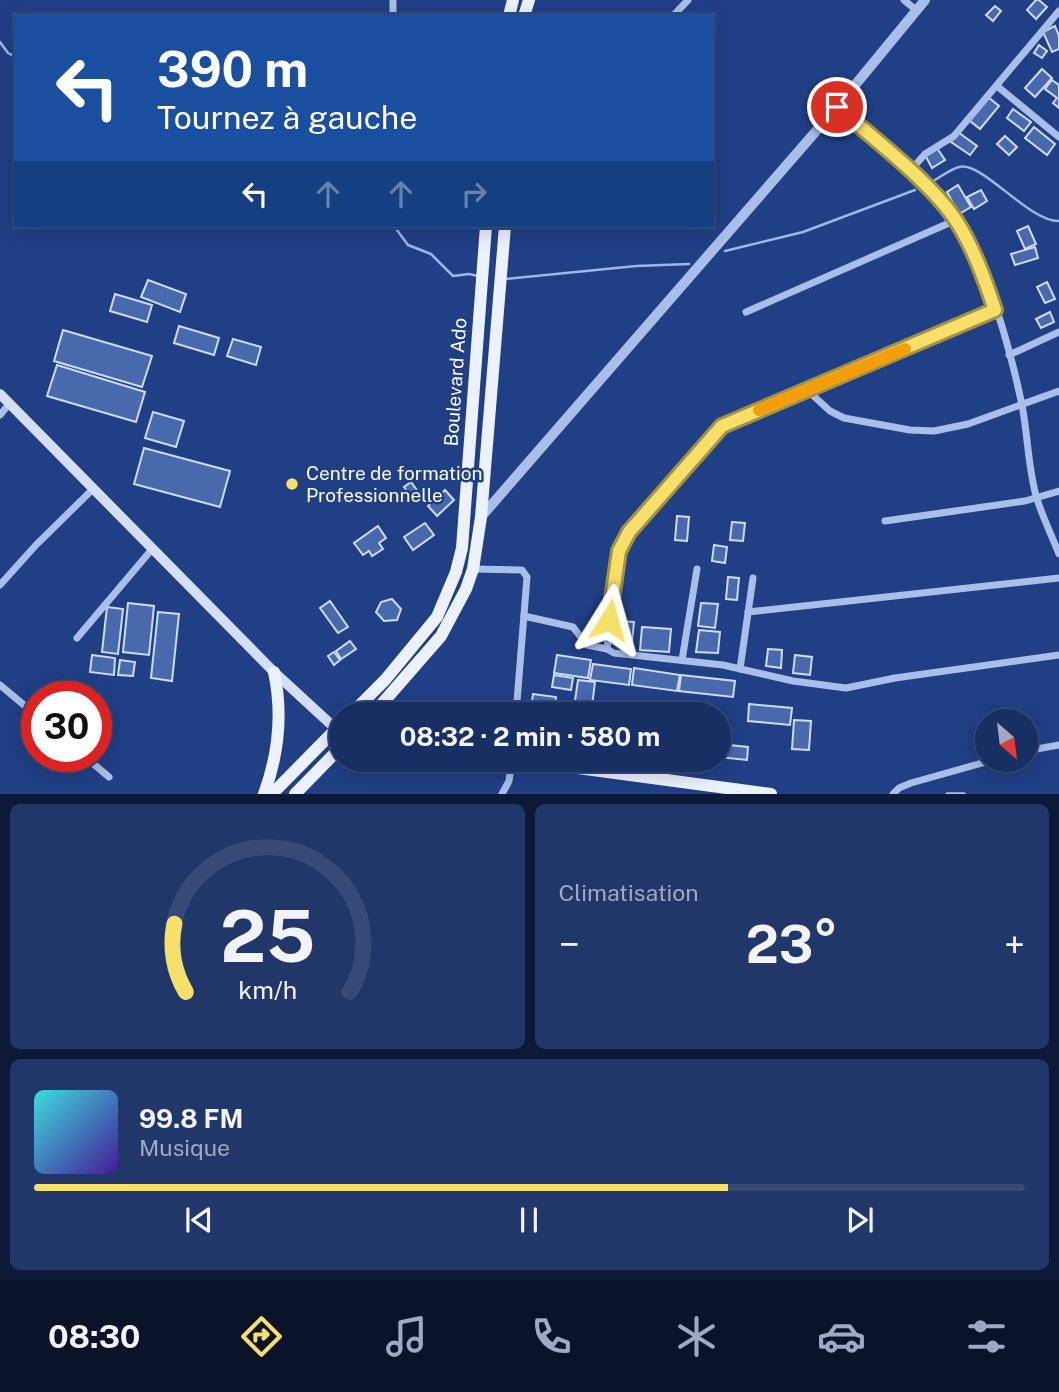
<!DOCTYPE html>
<html lang="fr">
<head>
<meta charset="utf-8">
<style>
	:root { --surface:#182f64; --page:#21376a; --text:#f1f3f6; --muted:#9fa9bf; --line:#364a78; --accent:#f7e069 }
	body { margin:0; font-family:"Public Sans",sans-serif; background:var(--page); color:var(--text); height:100vh; display:flex; flex-direction:column; font-size:26px; white-space:nowrap }
	* { box-sizing:border-box; margin:0 }
	p { font-size:23px; color:var(--muted) }
	.icon { flex:none; width:38px; height:38px; fill:none; stroke:currentColor; stroke-width:2; stroke-linecap:round; stroke-linejoin:round }
	.map { position:relative; height:794px; overflow:hidden }
	.panel { display:flex; flex-direction:column; gap:10px; padding:10px; background:#0d1a37; flex:1 }
	.panel>* { flex:none }
	.banner { position:absolute; left:14px; top:14px; width:700px; height:214px; border-radius:0px; box-shadow:0 4px 18px #0003,0 0 0 2px var(--line); background:#1a4fa0; color:#fff; overflow:hidden }
	.needle { width:46px; rotate:152deg }
	.controls { position:absolute; left:975px; top:709px; display:grid; gap:14px }
	.controls a { display:grid; place-items:center; width:63px; height:63px; border-radius:50%; background:var(--surface); box-shadow:0 4px 18px #0003,0 0 0 2px var(--line); font-size:35px }
	.speed { position:absolute; left:21px; top:681px; display:flex; gap:14px; font-size:35px; font-weight:700; text-align:center }
	.speed>* { display:grid; place-content:center; width:91px; height:91px; border-radius:50%; background:var(--surface); box-shadow:0 4px 18px #0003,0 0 0 2px var(--line); line-height:1 }
	.speed .limit { border:10px solid #d22; background:#fff; color:#111 }
	.pin { position:absolute; display:grid; place-items:center; width:60px; height:60px; color:#fff; margin:-30px; border:4px solid #fff; border-radius:50%; box-shadow:0 2px 7px #0007 }
	.me { position:absolute; width:77px; margin:-38px; rotate:8deg; stroke-linejoin:round; filter:drop-shadow(0 0 5px #0008) }
	.turn { display:flex; align-items:center; gap:24px; height:147px; padding:0 28px; font-size:32px }
	.turn .icon { width:91px; height:91px; stroke-width:2.5 }
	.turn b { display:block; font-size:49px; line-height:60px }
	.lanes { display:flex; align-items:center; height:66px; padding:0 28px; background:#0003; justify-content:center; gap:35px; direction:ltr }
	.lanes .off { opacity:.35 }
	.big { font-size:52px; font-weight:700; line-height:1.1 }
	.panel .widget { flex:1; display:flex; flex-direction:column; justify-content:center; gap:10px; min-width:0; padding:0 24px; border-radius:10px; background:var(--page) }
	.panel .dial { align-items:center; gap:0 }
	.dial svg { height:182px; overflow:visible; fill:none; stroke:var(--line); stroke-width:7; stroke-linecap:round; text-anchor:middle }
	.dial text { fill:var(--text); stroke:none }
	.song { display:flex; align-items:center; gap:21px }
	.cover { width:84px; height:84px; border-radius:10px; background:linear-gradient(135deg,hsl(180 70% 55%),hsl(260 70% 35%)) }
	.played { height:7px; border-radius:4px; background:linear-gradient(90deg,var(--accent) 70%,var(--line) 70%) }
	.keys { display:flex; justify-content:space-around; direction:ltr }
	.heat { display:flex; justify-content:space-between; align-items:center; font-size:38px; direction:ltr }
	.panel .tiles { flex:1; display:grid; gap:10px; grid-template-columns:1fr 1fr }
	.widget:last-child { grid-column:span 2 }
	.trip { position:absolute; left:329px; top:702px; width:402px; height:70px; border-radius:35px; background:var(--surface); box-shadow:0 4px 18px #0003,0 0 0 2px var(--line); font-weight:700; line-height:70px; text-align:center }
	.menu { display:flex; height:112px; justify-content:space-around; align-items:center; background:#0a1328; color:var(--muted) }
	.menu .icon { width:49px; height:49px }
	.menu .active { color:var(--accent) }
	.menu b { font-size:32px; color:var(--text) }
	.map>svg:first-child { display:block }
	.lines { fill:none; stroke-linecap:round; stroke-linejoin:round }
	.stream { stroke:#9cb7eb; stroke-width:2.5 }
	.building { fill:#4969ad; stroke:#cddbf7; stroke-width:2 }
	.service { stroke:#a9bee9; stroke-width:3.5 }
	.minor { stroke:#a9bee9; stroke-width:7 }
	.tertiary { stroke:#a9bee9; stroke-width:10 }
	.secondary { stroke:#d4dff7; stroke-width:10 }
	.primary { stroke:#ecf1fe; stroke-width:12 }
	.route-casing { stroke:#a19244; stroke-width:18 }
	.route { stroke:#f7e069; stroke-width:12 }
	.slow { stroke:#f59e0b; stroke-width:12 }
	.poi-dot { fill:#f7e069; stroke:#203f85; stroke-width:2.5 }
	.labels { text-anchor:middle; dominant-baseline:central; stroke-width:5; stroke-linejoin:round; paint-order:stroke }
	.street-label { font-size:19px; fill:#fff; stroke:#203f85 }
	.poi-label { font-size:19px; fill:#fff; stroke:#203f85; text-anchor:start }
</style>
</head>
<body>
<div class="map">
<svg width="1059" height="794" viewBox="0 0 1059 794">
	<rect width="100%" height="100%" fill="#203f85"/>
	<g class="lines">
		<g class="stream">
			<path d="M 0,42 L 8,53 L 16,57"/>
			<path d="M 935,180 C 942,176 951,169 959,167 C 981,160 1029,222 1059,221"/>
			<path d="M 394,226 L 408,245 L 431,254 L 453,276 L 469,274 L 478,276"/>
			<path d="M 725,251 L 803,232 L 915,190"/>
			<path d="M 505,279 L 636,266 L 689,264"/>
		</g>
	</g>
	<g class="building">
		<path d="M 1036,0 L 1039,0 L 1047,7 L 1036,19 L 1027,10 Z"/>
		<path d="M 995,6 L 1001,11 L 993,21 L 986,15 Z"/>
		<path d="M 1055,26 L 1059,36 L 1059,49 L 1052,52 L 1043,32 Z"/>
		<path d="M 1039,45 L 1047,51 L 1042,58 L 1034,53 Z"/>
		<path d="M 1042,69 L 1052,78 L 1035,97 L 1025,88 Z"/>
		<path d="M 1052,80 L 1059,85 L 1059,108 L 1053,103 L 1057,98 L 1045,89 Z"/>
		<path d="M 988,97 L 999,106 L 980,129 L 969,120 Z"/>
		<path d="M 1013,109 L 1031,122 L 1024,131 L 1007,118 Z"/>
		<path d="M 1034,127 L 1055,144 L 1047,155 L 1025,138 Z"/>
		<path d="M 958,132 L 977,146 L 970,155 L 951,142 Z"/>
		<path d="M 1005,136 L 1017,147 L 1009,155 L 997,144 Z"/>
		<path d="M 937,148 L 945,160 L 932,168 L 925,155 Z"/>
		<path d="M 958,185 L 971,207 L 959,214 L 947,192 Z"/>
		<path d="M 981,190 L 987,201 L 974,209 L 967,197 Z"/>
		<path d="M 1028,226 L 1036,244 L 1025,249 L 1017,231 Z"/>
		<path d="M 1035,247 L 1038,258 L 1015,265 L 1011,254 Z"/>
		<path d="M 148,280 L 186,294 L 180,312 L 141,297 Z"/>
		<path d="M 1047,282 L 1055,299 L 1045,303 L 1037,287 Z"/>
		<path d="M 115,294 L 152,305 L 147,322 L 110,311 Z"/>
		<path d="M 1050,312 L 1054,322 L 1041,328 L 1036,319 Z"/>
		<path d="M 179,326 L 219,338 L 214,355 L 174,343 Z"/>
		<path d="M 63,330 L 152,356 L 142,387 L 54,361 Z"/>
		<path d="M 233,339 L 261,347 L 256,365 L 227,356 Z"/>
		<path d="M 57,365 L 145,392 L 136,422 L 47,396 Z"/>
		<path d="M 153,412 L 184,421 L 176,447 L 145,438 Z"/>
		<path d="M 144,448 L 230,471 L 220,507 L 134,484 Z"/>
		<path d="M 411,482 L 419,493 L 412,498 L 404,487 Z"/>
		<path d="M 445,490 L 454,500 L 437,516 L 428,506 Z"/>
		<path d="M 677,516 L 689,517 L 687,541 L 675,540 Z"/>
		<path d="M 732,522 L 745,523 L 743,541 L 730,540 Z"/>
		<path d="M 425,523 L 434,535 L 413,550 L 404,537 Z"/>
		<path d="M 378,526 L 386,538 L 379,543 L 383,549 L 372,556 L 369,551 L 363,555 L 354,543 Z"/>
		<path d="M 714,545 L 727,547 L 725,563 L 712,561 Z"/>
		<path d="M 728,577 L 739,578 L 737,600 L 726,599 Z"/>
		<path d="M 392,599 L 401,609 L 397,620 L 384,621 L 376,612 L 381,602 Z"/>
		<path d="M 330,601 L 348,627 L 338,633 L 320,608 Z"/>
		<path d="M 128,603 L 154,606 L 149,655 L 123,652 Z"/>
		<path d="M 701,603 L 718,604 L 715,628 L 698,626 Z"/>
		<path d="M 107,607 L 123,609 L 118,654 L 102,652 Z"/>
		<path d="M 158,612 L 179,614 L 172,681 L 151,678 Z"/>
		<path d="M 618,621 L 634,622 L 632,642 L 616,641 Z"/>
		<path d="M 642,627 L 671,629 L 669,652 L 640,650 Z"/>
		<path d="M 699,630 L 720,632 L 718,653 L 696,652 Z"/>
		<path d="M 350,641 L 356,649 L 341,659 L 336,651 Z"/>
		<path d="M 768,649 L 782,650 L 781,668 L 766,666 Z"/>
		<path d="M 334,652 L 340,660 L 334,665 L 328,656 Z"/>
		<path d="M 92,655 L 115,658 L 114,675 L 90,672 Z"/>
		<path d="M 557,655 L 591,660 L 588,678 L 554,673 Z"/>
		<path d="M 795,655 L 812,657 L 810,675 L 793,673 Z"/>
		<path d="M 120,660 L 135,662 L 133,676 L 118,675 Z"/>
		<path d="M 593,664 L 631,669 L 629,685 L 590,680 Z"/>
		<path d="M 634,668 L 680,675 L 677,691 L 632,685 Z"/>
		<path d="M 554,675 L 573,678 L 571,690 L 552,687 Z"/>
		<path d="M 681,675 L 735,681 L 733,697 L 679,691 Z"/>
		<path d="M 578,680 L 595,682 L 591,714 L 573,714 Z"/>
		<path d="M 533,694 L 556,697 L 554,714 L 530,714 Z"/>
		<path d="M 749,704 L 792,708 L 790,725 L 748,721 Z"/>
		<path d="M 794,720 L 811,721 L 809,750 L 792,749 Z"/>
		<path d="M 719,744 L 748,747 L 747,760 L 719,757 Z"/>
	</g>
	<g class="lines">
		<path class="service" d="M 947,794 L 964,794"/>
		<g class="minor">
			<path d="M 904,0 L 916,10"/>
			<path d="M 393,16 L 393,0"/>
			<path d="M 673,16 L 688,0"/>
			<path d="M 997,86 L 1059,137"/>
			<path d="M 837,107 C 873,139 929,181 956,220 C 988,268 1010,348 1022,405 C 1028,436 1028,469 1037,499 C 1043,518 1052,536 1059,554"/>
			<path d="M 910,171 L 925,154 L 954,136 L 1059,11"/>
			<path d="M 995,310 L 722,426 L 629,532 L 619,551 L 607,649 L 614,653 L 723,665 L 793,681 L 846,688 L 895,678 L 1059,655"/>
			<path d="M 746,312 L 956,220"/>
			<path d="M 1009,355 L 1059,332"/>
			<path d="M 807,390 L 830,411 L 844,418 L 910,430 L 934,431 L 968,424 L 1059,391"/>
			<path d="M 0,415 L 10,403"/>
			<path d="M 885,521 L 1025,501 L 1059,491"/>
			<path d="M 473,569 L 522,570 L 527,577 L 516,714"/>
			<path d="M 0,585 L 36,545 L 94,488"/>
			<path d="M 748,612 L 1059,578"/>
			<path d="M 524,616 L 573,627 L 587,645 L 607,649"/>
			<path d="M 77,638 L 153,548"/>
			<path d="M 682,660 L 697,569"/>
			<path d="M 740,669 L 753,578"/>
			<path d="M 0,685 L 37,716"/>
			<path d="M 1026,751 L 1059,745"/>
			<path d="M 84,756 L 109,777"/>
			<path d="M 502,794 L 509,781 L 512,760"/>
			<path d="M 893,794 L 899,788 L 911,783 L 993,760"/>
		</g>
		<path class="tertiary" d="M 481,517 L 837,107 L 925,0"/>
		<path class="secondary" d="M 0,394 L 274,672 L 336,729 L 341,731"/>
		<g class="primary">
			<path d="M 509,16 L 513,0"/>
			<path d="M 524,16 L 529,0"/>
			<path d="M 351,714 L 385,680 L 437,617 L 456,572 L 462,548 L 486,226"/>
			<path d="M 373,714 L 441,636 L 466,589 L 473,569 L 481,517 L 505,226"/>
			<path d="M 518,760 L 771,794"/>
			<path d="M 264,794 C 279,753 283,714 274,672"/>
			<path d="M 272,794 L 341,724"/>
			<path d="M 295,794 L 341,747"/>
		</g>
	</g>
	<g class="lines">
		<defs>
			<path id="route" d="M 609,620 L 619,551 L 629,532 L 722,426 L 995,310 C 985,280 974,249 957,222 C 932,183 873,138 837,107"/>
		</defs>
		<use href="#route" class="route-casing"/>
		<use href="#route" class="route"/>
		<path class="slow" d="M 759,410 L 905,349"/>
	</g>
	<circle class="poi-dot" cx="292" cy="484" r="7"/>
	<g class="labels">
		<g class="street-label">
			<text transform="translate(455 382) rotate(-86)">Boulevard Ado</text>
		</g>
		<g class="poi-label">
			<text x="306" y="473">Centre de formation<tspan x="306" dy="22">Professionnelle</tspan></text>
		</g>
	</g>
</svg>
<div class="controls">
<a><svg class="needle" viewBox="-14 -14 28 28"><path d="M0-13l5 13h-10z" fill="#e53935"/><path d="M0 13l5-13h-10z" fill="#9fa9bf"/></svg></a>
</div>
<div class="speed"><div class="limit">30</div></div>
<div class="pin" style="left:837px;top:107px;background:#d93025"><svg class="icon" aria-label="arrive" viewBox="0 0 24 24"><path d="M6 21V4h12l-3 4 3 4H6"/></svg></div>
<svg class="me" style="left:609px;top:620px" viewBox="-20 -20 40 40"><path d="M0-17L14 15 0 8-14 15z" fill="#f7e069" stroke="#fff" stroke-width="4"/></svg>
<div class="trip">08:32 · 2 min · 580 m</div>
<div class="banner">
<div class="turn"><svg class="icon" aria-label="left" viewBox="0 0 24 24"><path d="M17 20v-9H6M10 6l-5 5 5 5"/></svg><div><b>390 m</b>Tournez à gauche</div></div>
<div class="lanes"><svg class="icon" aria-label="left" viewBox="0 0 24 24"><path d="M17 20v-9H6M10 6l-5 5 5 5"/></svg><svg class="icon off" aria-label="ahead" viewBox="0 0 24 24"><path d="M12 20V5M6 11l6-6 6 6"/></svg><svg class="icon off" aria-label="ahead" viewBox="0 0 24 24"><path d="M12 20V5M6 11l6-6 6 6"/></svg><svg class="icon off" aria-label="right" viewBox="0 0 24 24"><path d="M7 20v-9h11M14 6l5 5-5 5"/></svg></div>
</div>
</div>
<section class="panel">
<div class="tiles">
<div class="widget dial"><svg viewBox="0 0 100 80">
<path d="M14 69A42 42 0 1 1 86 69"/>
<path d="M14 69A42 42 0 0 1 9 39" stroke="#f7e069"/>
<text x="50" y="56" font-size="32" font-weight="700">25</text>
<text x="50" y="72" font-size="11">km/h</text>
</svg></div>
<div class="widget"><p>Climatisation</p>
<div class="heat"><a>−</a><b class="big">23°</b><a>+</a></div>
</div>
<div class="widget">
<div class="song"><i class="cover"></i><div><b>99.8 FM</b><p>Musique</p></div></div>
<div class="played"></div>
<div class="keys"><svg class="icon" aria-label="previous" viewBox="0 0 24 24"><path d="M18 5L8 12l10 7zM5 5v14"/></svg><svg class="icon" aria-label="pause" viewBox="0 0 24 24"><path d="M8 5v14M16 5v14"/></svg><svg class="icon" aria-label="next" viewBox="0 0 24 24"><path d="M6 5l10 7-10 7zM19 5v14"/></svg></div>
</div>
</div>
</section>
<nav class="menu">
<b>08:30</b>
<svg class="icon active" aria-label="directions" viewBox="0 0 24 24"><path d="M12 3l9 9-9 9-9-9zM9 14v-3h6M13 9l2 2-2 2"/></svg>
<svg class="icon" aria-label="music" viewBox="0 0 24 24"><path d="M9 18V5l10-2v13"/><circle cx="6" cy="18" r="3"/><circle cx="16" cy="16" r="3"/></svg>
<svg class="icon" aria-label="phone" viewBox="0 0 24 24"><path d="M5 4h4l2 5-3 2q2 4 5 5l2-3 5 2v4C11 20 4 13 5 4z"/></svg>
<svg class="icon" aria-label="climate" viewBox="0 0 24 24"><path d="M12 3v18M4 7l16 10M4 17L20 7"/></svg>
<svg class="icon" aria-label="car" viewBox="0 0 24 24"><path d="M5 17H2v-5l4-1 3-4h7l3 4 3 1v5h-3M9 17h6M6 11h13"/><circle cx="7" cy="17" r="2"/><circle cx="17" cy="17" r="2"/></svg>
<svg class="icon" aria-label="filters" viewBox="0 0 24 24"><path d="M4 7h16M4 17h16"/><circle cx="9" cy="7" r="2"/><circle cx="15" cy="17" r="2"/></svg>
</nav>
</body>
</html>
